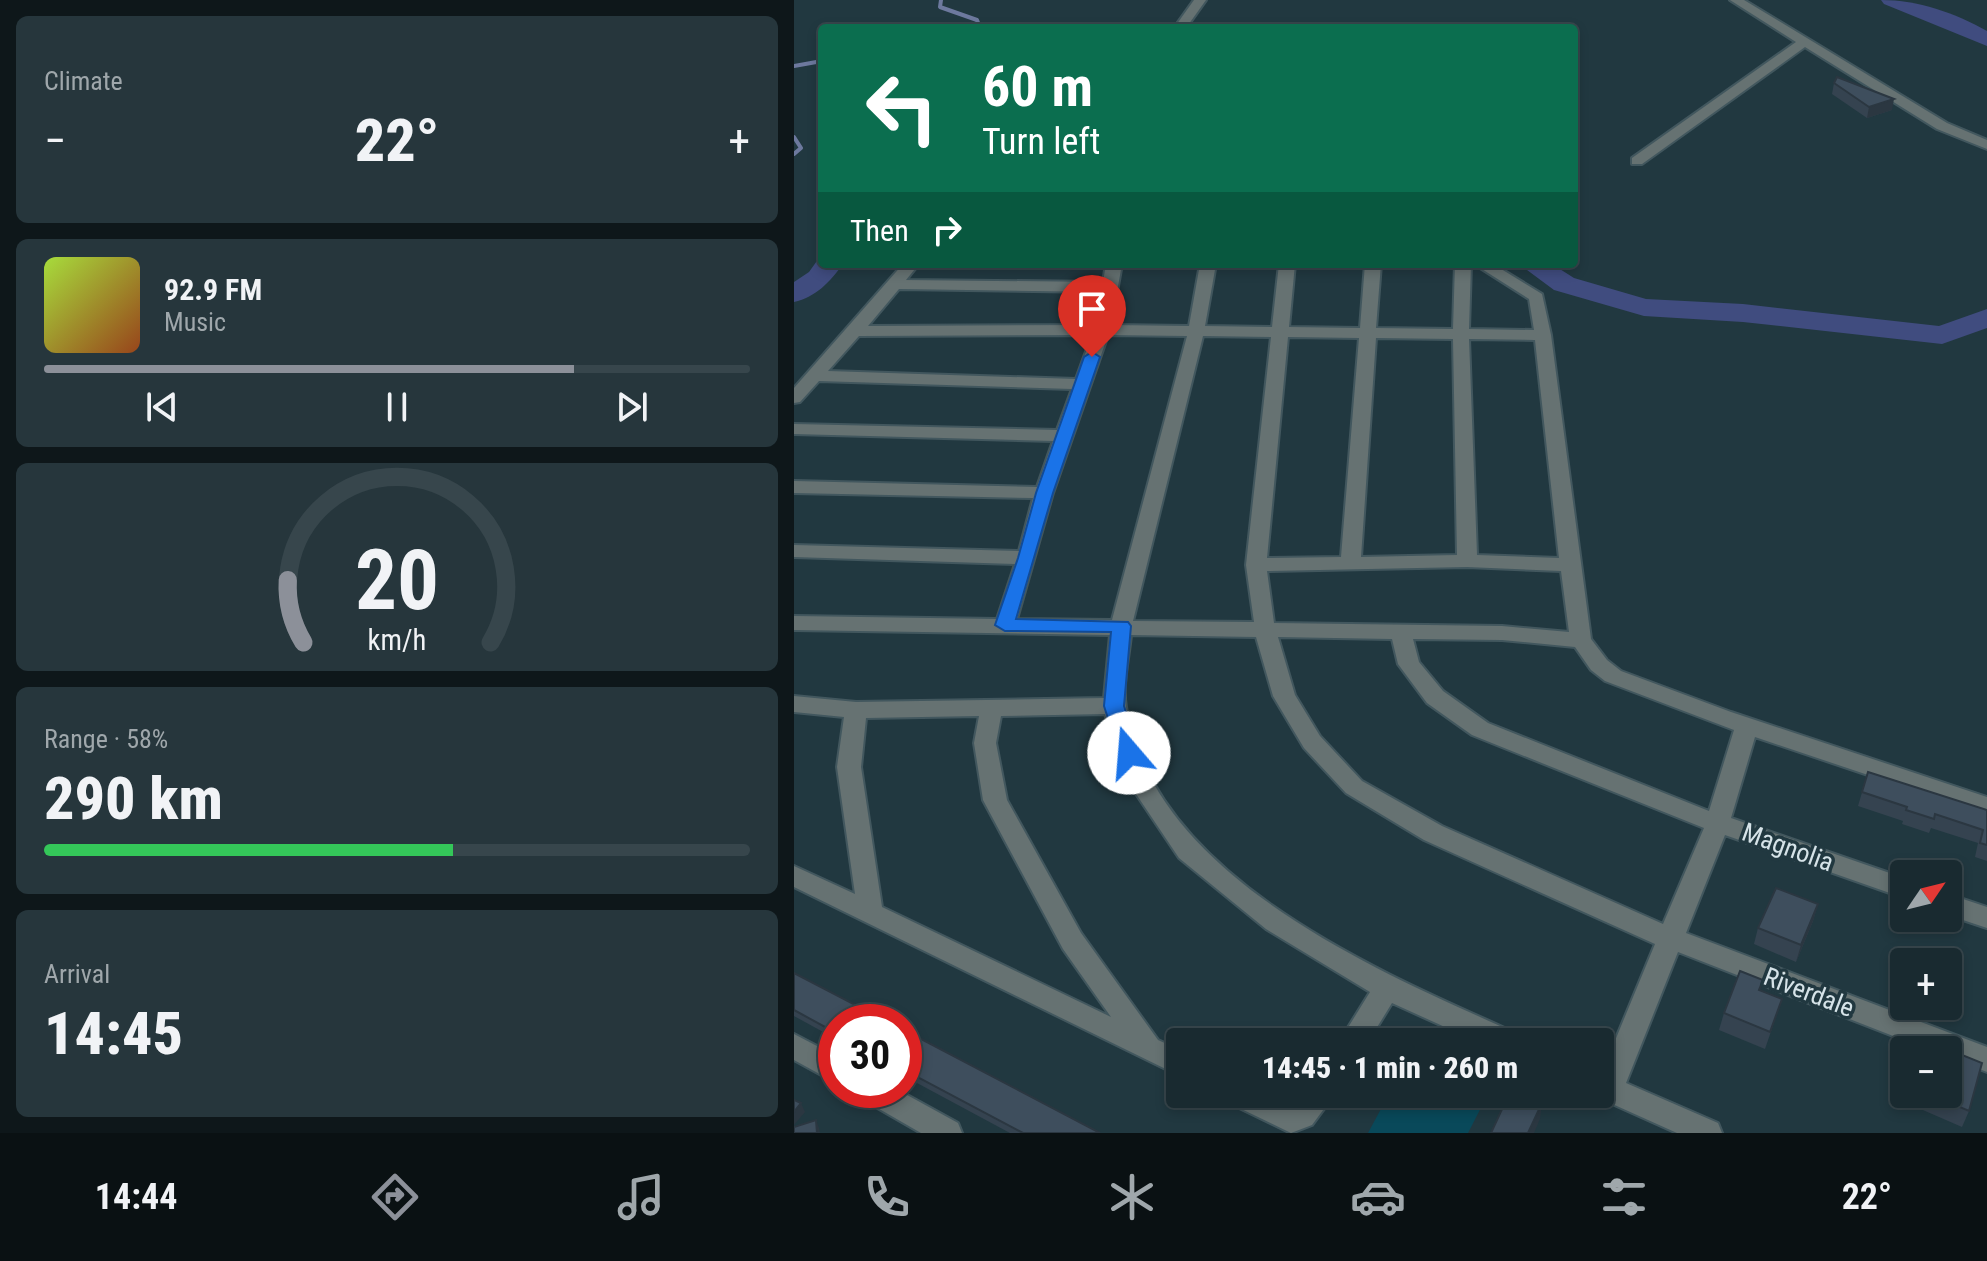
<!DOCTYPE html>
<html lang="en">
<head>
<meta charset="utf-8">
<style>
	:root { --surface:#192a30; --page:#26363c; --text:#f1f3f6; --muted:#9fa7ab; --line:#37464c; --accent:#8c9099 }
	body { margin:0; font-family:"Roboto Condensed",sans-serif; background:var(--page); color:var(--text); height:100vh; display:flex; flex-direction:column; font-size:30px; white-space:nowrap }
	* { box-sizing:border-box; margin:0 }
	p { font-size:26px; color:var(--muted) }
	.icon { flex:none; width:44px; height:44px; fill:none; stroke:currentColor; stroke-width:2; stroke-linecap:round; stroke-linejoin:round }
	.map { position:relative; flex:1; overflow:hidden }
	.side { display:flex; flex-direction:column; gap:16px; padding:16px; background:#0e171a; width:794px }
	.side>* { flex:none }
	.top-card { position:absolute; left:24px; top:24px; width:760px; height:244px; border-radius:8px; box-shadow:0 4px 12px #0003,0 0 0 2px var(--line); background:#0b6e4f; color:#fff; overflow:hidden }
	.needle { width:52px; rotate:55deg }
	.tools { position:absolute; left:1096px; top:860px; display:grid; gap:16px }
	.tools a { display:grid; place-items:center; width:72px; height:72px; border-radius:8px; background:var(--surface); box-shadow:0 4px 12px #0003,0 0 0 2px var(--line); font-size:40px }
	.speed { position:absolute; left:24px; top:1004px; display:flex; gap:16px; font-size:40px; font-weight:700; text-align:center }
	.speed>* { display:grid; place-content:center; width:104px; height:104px; border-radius:50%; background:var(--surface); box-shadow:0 4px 12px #0003,0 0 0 2px var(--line); line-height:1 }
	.speed .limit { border:12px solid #d22; background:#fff; color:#111 }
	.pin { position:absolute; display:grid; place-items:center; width:68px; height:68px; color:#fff; margin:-82px -34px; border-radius:50% 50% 50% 0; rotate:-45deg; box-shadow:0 0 8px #0007 }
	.pin .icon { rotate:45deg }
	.me { position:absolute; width:88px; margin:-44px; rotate:342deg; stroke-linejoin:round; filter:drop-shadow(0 0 6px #0008) }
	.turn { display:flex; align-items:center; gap:28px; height:168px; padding:0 32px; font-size:36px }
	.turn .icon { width:104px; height:104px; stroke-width:2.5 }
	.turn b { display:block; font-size:56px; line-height:68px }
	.then { display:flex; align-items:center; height:76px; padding:0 32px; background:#0003; gap:16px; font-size:30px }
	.big { font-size:60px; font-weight:800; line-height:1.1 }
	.side .tile { flex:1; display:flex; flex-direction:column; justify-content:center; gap:12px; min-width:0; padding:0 28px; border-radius:12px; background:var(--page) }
	.side .dial { align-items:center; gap:0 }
	.dial svg { height:208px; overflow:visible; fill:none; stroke:var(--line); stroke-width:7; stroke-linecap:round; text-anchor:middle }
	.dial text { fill:var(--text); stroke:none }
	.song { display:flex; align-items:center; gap:24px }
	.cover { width:96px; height:96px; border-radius:12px; background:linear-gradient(135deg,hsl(80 70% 55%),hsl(20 70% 35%)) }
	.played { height:8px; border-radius:4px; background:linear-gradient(90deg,var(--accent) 75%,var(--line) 75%) }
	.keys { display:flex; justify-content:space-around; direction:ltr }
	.heat { display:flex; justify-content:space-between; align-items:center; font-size:44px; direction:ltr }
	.charge { height:12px; border-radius:6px; background:linear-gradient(90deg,#34c759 58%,var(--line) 0) }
	.trip { position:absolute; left:372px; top:1028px; width:448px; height:80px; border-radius:8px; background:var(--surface); box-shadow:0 4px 12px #0003,0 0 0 2px var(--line); font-weight:800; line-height:80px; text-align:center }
	.tabs { display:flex; height:128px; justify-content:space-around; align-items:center; background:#0a1113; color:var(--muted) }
	.tabs .icon { width:56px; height:56px }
	.tabs .on { color:var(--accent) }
	.tabs b { font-size:36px; color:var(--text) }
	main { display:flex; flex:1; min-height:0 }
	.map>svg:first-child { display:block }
	.green { fill:#09495a }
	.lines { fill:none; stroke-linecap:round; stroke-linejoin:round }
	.stream { stroke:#6d799e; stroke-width:4 }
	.river { fill:#404c7f; fill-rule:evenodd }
	.minor-casing { stroke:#42575e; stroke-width:4 }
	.minor { fill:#667272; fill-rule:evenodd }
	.wall { fill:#354350 }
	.shaded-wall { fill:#2b3741 }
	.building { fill:#3e4e5d; stroke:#2b3741; stroke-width:2 }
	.route { fill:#1a73e8; stroke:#114b97; stroke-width:2 }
	.labels { text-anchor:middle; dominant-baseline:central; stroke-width:7; stroke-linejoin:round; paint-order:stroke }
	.near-street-label { font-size:26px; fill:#d6e3e8; stroke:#213840 }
</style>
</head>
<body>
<main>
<section class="side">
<div class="tile"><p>Climate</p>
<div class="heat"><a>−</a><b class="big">22°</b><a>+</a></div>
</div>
<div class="tile">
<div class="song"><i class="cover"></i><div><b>92.9 FM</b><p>Music</p></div></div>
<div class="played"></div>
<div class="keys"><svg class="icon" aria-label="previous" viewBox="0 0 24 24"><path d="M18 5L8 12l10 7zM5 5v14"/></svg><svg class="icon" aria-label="pause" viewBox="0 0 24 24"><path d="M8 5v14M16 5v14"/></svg><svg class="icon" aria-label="next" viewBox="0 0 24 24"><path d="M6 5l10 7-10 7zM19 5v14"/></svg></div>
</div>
<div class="tile dial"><svg viewBox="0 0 100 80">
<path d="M14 69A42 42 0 1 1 86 69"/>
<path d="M14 69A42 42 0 0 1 8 45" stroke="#8c9099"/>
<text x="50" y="56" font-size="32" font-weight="700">20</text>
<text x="50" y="72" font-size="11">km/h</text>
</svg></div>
<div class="tile"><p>Range · 58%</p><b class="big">290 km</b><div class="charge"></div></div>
<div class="tile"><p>Arrival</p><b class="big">14:45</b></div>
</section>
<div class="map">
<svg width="1193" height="1133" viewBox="0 0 1193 1133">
	<rect width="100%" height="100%" fill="#213840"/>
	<path class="green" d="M 595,1094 L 689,1094 L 693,1096 L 674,1133 L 574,1133 Z"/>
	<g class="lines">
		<g class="stream">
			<path d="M 147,0 L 146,7 L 183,20 L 186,28"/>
			<path d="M 0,66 L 28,61"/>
			<path d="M 0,137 L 7,148 L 0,154"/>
		</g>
		<g class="river">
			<path d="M 1087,0 C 1124,0 1161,13 1193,31 L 1193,46 L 1090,4 Z"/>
			<path d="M 25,258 L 28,258 L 28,264 L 49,264 C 36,282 22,297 0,302 L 0,282 L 15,272 Z"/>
			<path d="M 725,264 L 758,264 L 780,278 L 852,299 L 949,304 L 1145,326 L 1193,309 L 1193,328 L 1148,344 L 949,322 L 850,316 L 760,290 Z"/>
		</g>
		<defs>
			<g id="minor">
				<path d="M 400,0 L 412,0 L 392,28 L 380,28 Z"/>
				<path d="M 936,0 L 950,0 L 1153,123 L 1193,140 L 1193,149 L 1143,129 L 1011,47 L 848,164 L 838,164 L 838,158 L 1002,42 Z"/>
				<path d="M 109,264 L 125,264 L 112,280 L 309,282 L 312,264 L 328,264 L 317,325 L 395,326 L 406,264 L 422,264 L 411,326 L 478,327 L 485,264 L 501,264 L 495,327 L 566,328 L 571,264 L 587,264 L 582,328 L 659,329 L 661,264 L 677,264 L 675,329 L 740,330 L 735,299 L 680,264 L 699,264 L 748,294 L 757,335 L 797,639 L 813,660 L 827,671 L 937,712 L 1193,797 L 1193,815 L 961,737 L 937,818 L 1110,878 L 1110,898 L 931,835 L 892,933 L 1193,1047 L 1193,1072 L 1154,1057 L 1154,1050 L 1135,1050 L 884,952 L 832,1083 L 924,1123 L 928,1133 L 883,1133 L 805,1098 L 806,1077 L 861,944 L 630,840 L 552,793 L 510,748 L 479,696 L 462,637 L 337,635 C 335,657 328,686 332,707 C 360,877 583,971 722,1033 L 726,1042 L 684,1042 L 598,1003 L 574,1042 L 545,1042 L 576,992 L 472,929 L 385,858 L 330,776 L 311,714 L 207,716 L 202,743 L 213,800 L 287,933 L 364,1040 L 386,1050 L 386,1076 L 0,887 L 0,866 L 61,894 L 43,767 L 50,717 L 0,712 L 0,696 L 62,702 L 310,698 L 316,635 L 0,630 L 0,616 L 203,619 L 221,564 L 0,557 L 0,545 L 225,551 L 239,498 L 0,493 L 0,481 L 243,487 L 259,441 L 0,434 L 0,424 L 263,430 L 278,389 L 25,381 L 6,402 L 0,403 L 0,388 ZM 105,289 L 307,292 L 301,325 L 74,326 ZM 298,335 L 282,379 L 34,371 L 65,336 ZM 314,335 L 393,336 L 318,620 L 223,619 L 259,493 ZM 409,336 L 477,337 L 452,565 L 460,622 L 339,621 ZM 494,337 L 565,338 L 547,557 L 473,558 ZM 582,338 L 659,339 L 663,555 L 567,557 ZM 675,339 L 741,340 L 765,558 L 683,555 ZM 673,567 L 767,571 L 775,632 L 708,626 L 480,623 L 473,571 ZM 484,637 L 598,639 L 604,664 L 633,703 L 678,735 L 910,828 L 869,924 L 648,826 L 568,781 L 526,736 L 501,695 ZM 619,639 L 708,640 L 781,647 L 797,670 L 811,681 L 940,730 L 915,811 L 694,723 L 649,691 L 625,662 ZM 185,716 L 180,743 L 189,800 L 269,949 L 317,1017 L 88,907 L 67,767 L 72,718 Z"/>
				<path d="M 1154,894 L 1193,907 L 1193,928 L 1154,915 Z"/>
				<path d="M 0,1034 L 42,1056 L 42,1083 L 0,1060 Z"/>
				<path d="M 64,1090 L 104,1090 L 164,1123 L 168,1133 L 127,1133 L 68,1099 Z"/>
				<path d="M 431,1094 L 473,1094 L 497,1106 L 509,1094 L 541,1094 L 518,1125 L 497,1133 L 435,1103 Z"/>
			</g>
		</defs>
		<use href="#minor" class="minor-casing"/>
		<use href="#minor" class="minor"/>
	</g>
	<g class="wall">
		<path d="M 1040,83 L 1098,110 L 1073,118 L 1038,94 Z"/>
		<path d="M 1074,772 L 1193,810 L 1193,861 L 1181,857 L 1184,843 L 1137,828 L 1135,833 L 1108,824 L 1109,821 L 1064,806 Z"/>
		<path d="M 1024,904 L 1019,921 L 1002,962 L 960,944 L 964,928 Z"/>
		<path d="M 0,973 L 42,1022 L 42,1039 L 0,1016 Z"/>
		<path d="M 966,990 L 988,999 L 971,1049 L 925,1030 L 930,1013 Z"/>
		<path d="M 110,1030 L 306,1133 L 216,1133 L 110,1076 Z"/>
		<path d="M 1141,1044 L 1188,1063 L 1175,1111 L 1168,1127 L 1122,1107 L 1125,1094 L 1154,1094 L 1154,1050 L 1139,1050 Z"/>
	</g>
	<g class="shaded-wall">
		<path d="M 1100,99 L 1098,110 L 1073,118 L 1075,107 Z"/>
		<path d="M 1024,904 L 1019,921 L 1002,962 L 1007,945 Z"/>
		<path d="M 7,1103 L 11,1112 L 0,1125 L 0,1112 Z"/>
		<path d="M 748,1103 L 746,1119 L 740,1133 L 734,1133 Z"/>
		<path d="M 22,1120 L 25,1128 L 26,1133 L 23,1133 Z"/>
	</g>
	<g class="building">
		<path d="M 1043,77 L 1100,99 L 1075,107 L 1040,83 Z"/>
		<path d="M 1074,772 L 1193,810 L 1193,845 L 1186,843 L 1189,830 L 1141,814 L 1140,819 L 1112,810 L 1113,807 L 1068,792 Z"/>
		<path d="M 982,888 L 1024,904 L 1007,945 L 964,928 Z"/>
		<path d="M 946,971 L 969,980 L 965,990 L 988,999 L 976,1032 L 930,1013 Z"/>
		<path d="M 0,973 L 94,1022 L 42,1022 L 42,1033 L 0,1010 Z"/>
		<path d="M 110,1030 L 306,1133 L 229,1133 L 110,1070 Z"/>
		<path d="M 1141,1044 L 1188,1063 L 1175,1111 L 1135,1094 L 1154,1094 L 1154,1050 L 1140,1050 Z"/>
		<path d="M 715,1094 L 727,1094 L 748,1103 L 734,1133 L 697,1133 Z"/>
		<path d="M 0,1100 L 7,1103 L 0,1112 Z"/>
		<path d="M 22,1120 L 23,1133 L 0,1133 L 0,1127 Z"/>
	</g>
	<path class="route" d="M 298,352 L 306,357 L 259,493 L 222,619 L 334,622 L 337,626 L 330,706 L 345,753 L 342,758 L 328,758 L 325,753 L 310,706 L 317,632 L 211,631 L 201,625 L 224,558 L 242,493 L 290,357 Z"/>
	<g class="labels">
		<g class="near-street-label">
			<text transform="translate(994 847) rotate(20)">Magnolia</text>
			<text transform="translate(1015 992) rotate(21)">Riverdale</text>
		</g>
	</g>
</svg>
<div class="tools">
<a><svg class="needle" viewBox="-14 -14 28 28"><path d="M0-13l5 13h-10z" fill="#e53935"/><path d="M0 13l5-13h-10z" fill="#9fa7ab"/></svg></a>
<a>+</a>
<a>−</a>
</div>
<div class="speed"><div class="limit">30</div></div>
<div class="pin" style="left:298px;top:357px;background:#d93025"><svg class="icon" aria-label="arrive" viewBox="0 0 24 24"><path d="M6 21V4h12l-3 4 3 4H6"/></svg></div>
<svg class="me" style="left:335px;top:753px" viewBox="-20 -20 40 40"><circle r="19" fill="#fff"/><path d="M0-13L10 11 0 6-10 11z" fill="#1a73e8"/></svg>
<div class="trip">14:45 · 1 min · 260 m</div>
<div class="top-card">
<div class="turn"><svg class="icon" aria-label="left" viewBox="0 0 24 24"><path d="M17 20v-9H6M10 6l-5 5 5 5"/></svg><div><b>60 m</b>Turn left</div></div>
<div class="then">Then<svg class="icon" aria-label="right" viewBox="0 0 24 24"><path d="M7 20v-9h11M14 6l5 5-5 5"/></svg></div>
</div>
</div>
</main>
<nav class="tabs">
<b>14:44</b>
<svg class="icon on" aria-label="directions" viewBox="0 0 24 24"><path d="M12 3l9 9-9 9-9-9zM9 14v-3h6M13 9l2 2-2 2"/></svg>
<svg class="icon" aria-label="music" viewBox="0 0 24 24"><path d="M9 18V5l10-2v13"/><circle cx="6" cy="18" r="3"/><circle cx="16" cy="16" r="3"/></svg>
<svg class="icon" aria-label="phone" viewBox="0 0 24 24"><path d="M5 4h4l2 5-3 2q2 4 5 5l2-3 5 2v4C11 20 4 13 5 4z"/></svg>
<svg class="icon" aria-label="climate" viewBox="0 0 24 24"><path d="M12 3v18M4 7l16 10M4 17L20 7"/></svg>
<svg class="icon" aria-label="car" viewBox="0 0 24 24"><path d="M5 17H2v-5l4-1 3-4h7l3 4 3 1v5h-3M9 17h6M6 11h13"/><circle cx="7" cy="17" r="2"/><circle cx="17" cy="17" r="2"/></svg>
<svg class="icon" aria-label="filters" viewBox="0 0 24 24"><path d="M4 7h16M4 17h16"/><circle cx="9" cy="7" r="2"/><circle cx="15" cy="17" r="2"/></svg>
<b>22°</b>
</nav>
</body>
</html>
